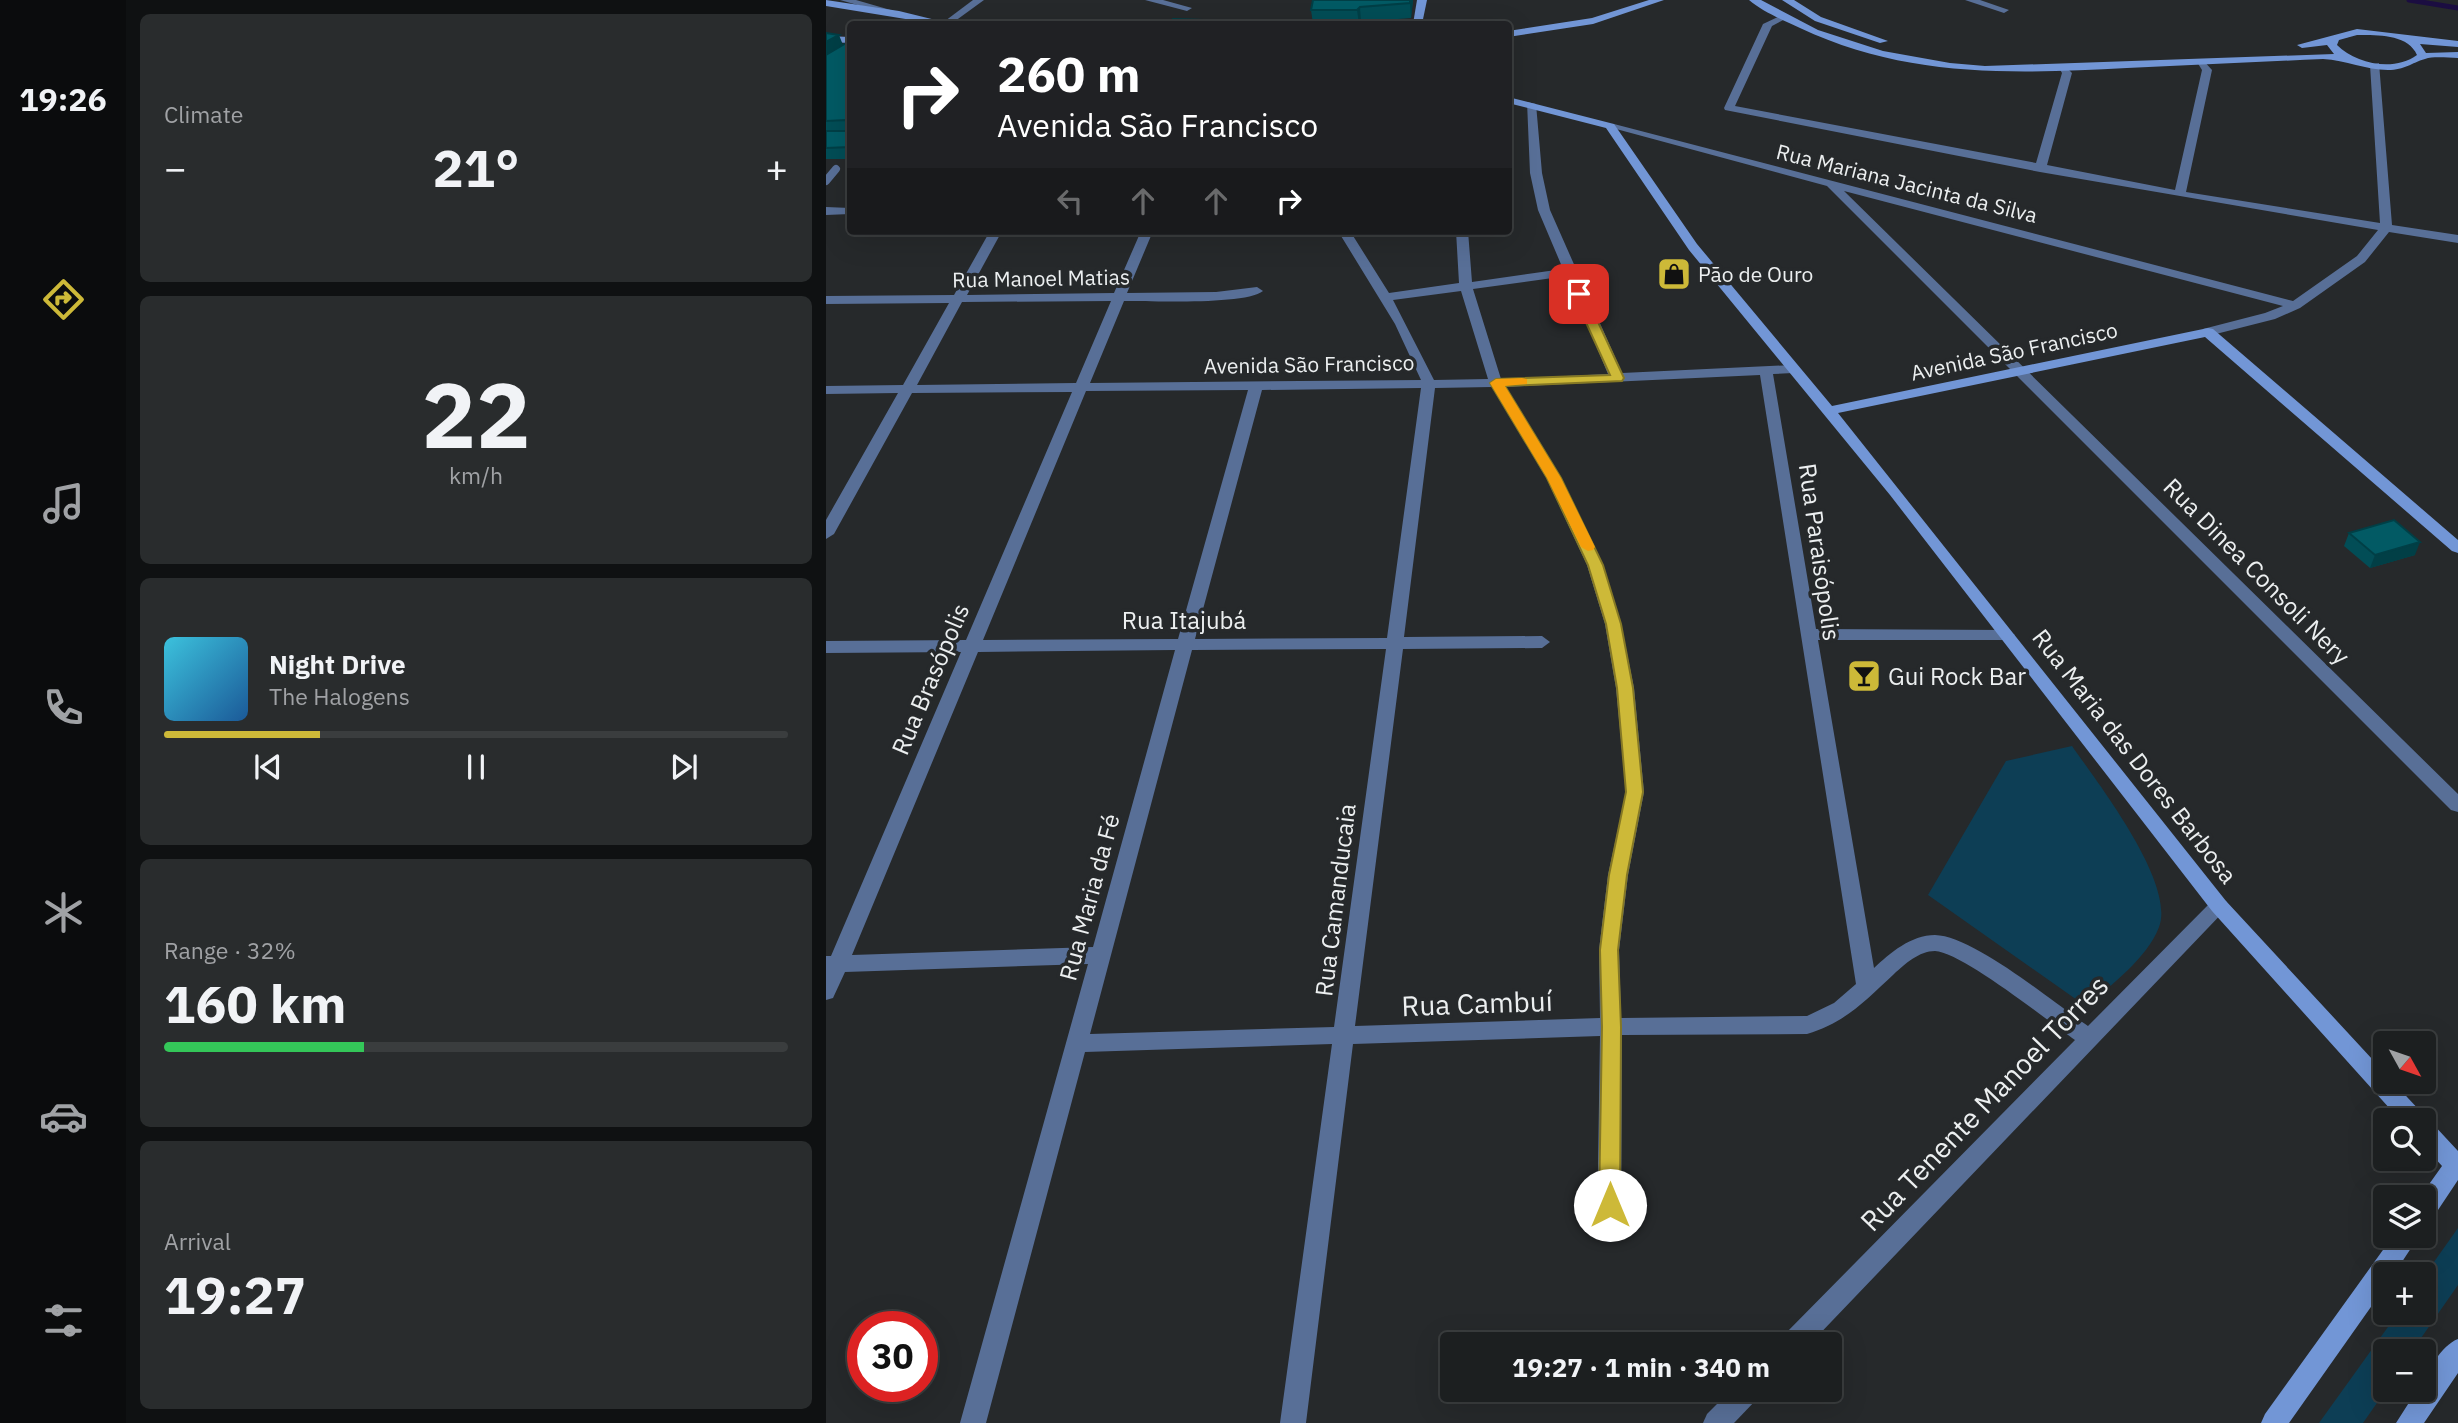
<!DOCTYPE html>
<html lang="en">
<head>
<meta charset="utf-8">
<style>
	:root { --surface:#1c1f20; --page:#292c2d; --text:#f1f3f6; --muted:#a0a2a5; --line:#3a3d3e; --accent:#cdb938 }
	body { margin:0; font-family:"IBM Plex Sans",sans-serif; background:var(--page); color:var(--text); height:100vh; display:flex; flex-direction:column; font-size:26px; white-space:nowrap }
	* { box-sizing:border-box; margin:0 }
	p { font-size:23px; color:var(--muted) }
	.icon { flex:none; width:38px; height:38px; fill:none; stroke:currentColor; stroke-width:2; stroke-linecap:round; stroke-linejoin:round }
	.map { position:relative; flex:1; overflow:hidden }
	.side { display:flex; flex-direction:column; gap:14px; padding:14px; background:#0f1112; width:700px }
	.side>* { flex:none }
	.guide { position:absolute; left:21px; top:21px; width:665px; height:214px; border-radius:7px; box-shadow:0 7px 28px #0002,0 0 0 2px var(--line); background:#202124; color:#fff; overflow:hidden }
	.needle { width:46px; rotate:130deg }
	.controls { position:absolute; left:1547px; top:1031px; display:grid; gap:14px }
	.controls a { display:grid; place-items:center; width:63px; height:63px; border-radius:7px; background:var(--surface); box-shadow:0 7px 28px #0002,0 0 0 2px var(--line); font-size:35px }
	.speed { position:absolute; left:21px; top:1311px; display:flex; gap:14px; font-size:35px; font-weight:700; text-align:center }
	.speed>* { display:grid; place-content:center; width:91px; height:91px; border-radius:50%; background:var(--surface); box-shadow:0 7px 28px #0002,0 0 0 2px var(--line); line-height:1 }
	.speed .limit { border:10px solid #d22; background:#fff; color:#111 }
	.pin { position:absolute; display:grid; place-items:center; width:60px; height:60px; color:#fff; margin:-30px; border-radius:14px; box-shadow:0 4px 10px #0006 }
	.me { position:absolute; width:77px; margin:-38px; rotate:0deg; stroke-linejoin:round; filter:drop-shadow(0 0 5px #0008) }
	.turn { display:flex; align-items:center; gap:24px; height:147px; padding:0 35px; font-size:32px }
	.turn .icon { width:91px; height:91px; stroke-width:2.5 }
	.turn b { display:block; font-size:49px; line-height:60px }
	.lanes { display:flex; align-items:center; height:66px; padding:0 35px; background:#0003; justify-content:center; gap:35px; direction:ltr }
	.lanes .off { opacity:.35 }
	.big { font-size:52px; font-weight:700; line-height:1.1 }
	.side .card { flex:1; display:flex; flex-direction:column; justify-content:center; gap:10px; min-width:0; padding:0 24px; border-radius:10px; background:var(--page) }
	.side .dial { align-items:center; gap:0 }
	.dial b { font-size:91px; line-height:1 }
	.song { display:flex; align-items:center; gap:21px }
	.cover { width:84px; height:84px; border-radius:10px; background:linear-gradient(135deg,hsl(190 70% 55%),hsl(210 70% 35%)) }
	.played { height:7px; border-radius:4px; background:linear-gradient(90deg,var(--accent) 25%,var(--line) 25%) }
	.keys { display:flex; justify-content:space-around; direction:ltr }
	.heat { display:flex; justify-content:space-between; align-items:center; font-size:38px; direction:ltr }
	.charge { height:10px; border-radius:5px; background:linear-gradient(90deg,#34c759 32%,var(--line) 0) }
	.trip { position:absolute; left:614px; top:1332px; width:402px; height:70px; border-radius:7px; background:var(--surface); box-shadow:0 7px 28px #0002,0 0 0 2px var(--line); font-weight:700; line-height:70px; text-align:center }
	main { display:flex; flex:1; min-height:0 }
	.menu { display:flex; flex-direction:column; width:126px; justify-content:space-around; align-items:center; background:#0b0c0d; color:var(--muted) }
	.menu .icon { width:49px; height:49px }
	.menu .selected { color:var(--accent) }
	.menu b { font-size:32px; color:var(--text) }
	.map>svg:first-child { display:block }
	.green { fill:#0d3e55 }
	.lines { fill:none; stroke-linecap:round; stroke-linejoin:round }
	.stream { stroke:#1b0d41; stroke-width:5 }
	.lane { stroke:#586f97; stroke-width:8 }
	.street { fill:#586f97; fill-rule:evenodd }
	.secondary { fill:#7296d6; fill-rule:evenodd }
	.wall { fill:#024d56 }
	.shaded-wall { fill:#013f46 }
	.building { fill:#025a64; stroke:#013f46; stroke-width:2 }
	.route { fill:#cdb938; stroke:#857824; stroke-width:2 }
	.slow { fill:#f59e0b }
	.labels { text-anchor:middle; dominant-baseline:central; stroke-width:7; stroke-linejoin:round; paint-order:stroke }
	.far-street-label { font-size:21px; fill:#eceff0; stroke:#26292b }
	.far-poi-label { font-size:21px; fill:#eceff0; stroke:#26292b; text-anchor:start }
	.street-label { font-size:24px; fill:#eceff0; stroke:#26292b }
	.poi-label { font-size:24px; fill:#eceff0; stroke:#26292b; text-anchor:start }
	.near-street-label { font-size:28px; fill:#eceff0; stroke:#26292b }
</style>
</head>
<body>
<main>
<nav class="menu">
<b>19:26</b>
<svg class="icon selected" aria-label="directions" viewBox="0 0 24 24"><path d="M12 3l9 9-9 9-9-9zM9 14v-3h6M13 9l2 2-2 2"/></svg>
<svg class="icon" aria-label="music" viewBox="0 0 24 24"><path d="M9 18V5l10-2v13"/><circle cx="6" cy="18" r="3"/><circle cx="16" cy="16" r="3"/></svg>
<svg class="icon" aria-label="phone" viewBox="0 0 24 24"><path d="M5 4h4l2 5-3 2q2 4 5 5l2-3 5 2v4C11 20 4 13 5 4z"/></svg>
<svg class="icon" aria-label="climate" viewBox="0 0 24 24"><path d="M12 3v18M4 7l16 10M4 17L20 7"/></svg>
<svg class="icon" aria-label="car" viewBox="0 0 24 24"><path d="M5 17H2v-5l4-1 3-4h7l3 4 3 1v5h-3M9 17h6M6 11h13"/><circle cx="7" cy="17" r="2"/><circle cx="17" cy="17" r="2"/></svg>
<svg class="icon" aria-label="filters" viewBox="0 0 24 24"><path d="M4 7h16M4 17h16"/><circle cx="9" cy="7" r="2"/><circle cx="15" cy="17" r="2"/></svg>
</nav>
<section class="side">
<div class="card"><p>Climate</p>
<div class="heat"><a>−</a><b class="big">21°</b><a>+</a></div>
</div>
<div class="card dial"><b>22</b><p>km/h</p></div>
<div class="card">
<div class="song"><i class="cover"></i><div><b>Night Drive</b><p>The Halogens</p></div></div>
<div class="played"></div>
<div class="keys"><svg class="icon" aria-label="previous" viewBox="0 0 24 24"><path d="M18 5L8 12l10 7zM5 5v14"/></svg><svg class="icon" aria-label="pause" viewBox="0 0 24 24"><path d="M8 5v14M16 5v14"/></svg><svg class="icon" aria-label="next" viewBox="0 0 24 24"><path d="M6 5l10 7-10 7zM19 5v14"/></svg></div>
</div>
<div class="card"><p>Range · 32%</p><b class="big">160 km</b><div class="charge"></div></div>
<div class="card"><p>Arrival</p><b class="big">19:27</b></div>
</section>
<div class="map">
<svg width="1632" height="1423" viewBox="0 0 1632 1423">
	<rect width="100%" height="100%" fill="#26292b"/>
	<g class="green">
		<path d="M 1246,746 C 1271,782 1350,883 1333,927 C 1321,959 1285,984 1261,1007 L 1102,895 L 1180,761 Z"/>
		<path d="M 1632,1228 L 1632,1285 L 1586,1351 L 1559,1351 L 1560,1390 L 1537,1423 L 1493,1423 L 1572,1313 L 1598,1312 L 1598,1276 Z"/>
	</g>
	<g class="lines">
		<path class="stream" d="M 1583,0 L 1632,8"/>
		<path class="lane" d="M 0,181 L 10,169"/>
		<g class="street">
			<path d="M 14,0 L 30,0 L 75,13 L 70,16 Z"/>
			<path d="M 147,0 L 158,0 L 125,24 L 115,24 Z"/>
			<path d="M 319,0 L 337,0 L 366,8 L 361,11 Z"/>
			<path d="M 1139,0 L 1154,0 L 1183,10 L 1178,13 Z"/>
			<path d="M 956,15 L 961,18 L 946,26 L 909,106 L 1210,163 L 1236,73 L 1233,68 L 1238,65 L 1246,73 L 1221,165 L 1349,190 L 1376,70 L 1371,62 L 1376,59 L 1386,70 L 1360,192 L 1554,223 L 1544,65 L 1553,63 L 1566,225 L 1632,235 L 1632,243 L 1563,232 L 1539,262 L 1474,308 L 1449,319 L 1382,336 L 1377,335 L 1377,329 L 1439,313 L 1457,306 L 1018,191 L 1632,794 L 1632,812 L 1625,810 L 1001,186 L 779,126 L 788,124 L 1467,301 L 1531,256 L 1552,230 L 1214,172 L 899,110 L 898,108 L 937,24 Z"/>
			<path d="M 701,102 L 710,104 L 716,173 L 724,210 L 796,373 L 967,365 L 974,369 L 967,373 L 947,374 L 990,629 L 1181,630 L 1189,635 L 1181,640 L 992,640 L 1048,968 C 1064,953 1085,935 1109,935 C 1148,936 1228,1003 1262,1026 L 1386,901 L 1393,898 L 1400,901 L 1403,906 L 984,1344 L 955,1344 L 958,1335 L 1249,1040 C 1223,1022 1136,952 1109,951 C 1093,951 1079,964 1068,974 C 1039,1001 1020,1022 981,1034 L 796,1035 L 795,1231 L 791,1239 L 783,1242 L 775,1239 L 771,1231 L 774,1036 L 527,1044 L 480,1423 L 454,1423 L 506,1044 L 259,1052 L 160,1423 L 134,1423 L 262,964 L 19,972 L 7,998 L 0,1000 L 0,956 L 5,956 L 135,652 L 0,653 L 0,641 L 140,640 L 246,392 L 86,393 L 8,534 L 0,539 L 0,520 L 72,393 L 0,394 L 0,386 L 77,385 L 123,303 L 0,304 L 0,296 L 128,295 L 164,231 L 176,231 L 141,295 L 288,293 L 315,231 L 327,231 L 301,293 L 390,292 L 431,287 L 437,291 C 420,305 325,301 298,301 L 264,383 L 595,380 L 569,324 L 512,231 L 524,231 L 563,293 L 633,283 L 630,231 L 642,231 L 646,282 L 737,269 L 712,210 L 704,173 ZM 741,276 L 782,374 L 675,379 L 647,289 ZM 635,291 L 662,379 L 608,380 L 567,300 ZM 285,301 L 250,383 L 91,385 L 136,302 ZM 934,375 L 1030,984 L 1008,1003 L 981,1016 L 795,1018 L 793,950 L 802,875 L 818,792 L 808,688 L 795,624 L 777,565 L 735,479 L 679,387 ZM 666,387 L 721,479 L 761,565 L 779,624 L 790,688 L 800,792 L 782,875 L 773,950 L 774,1018 L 529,1026 L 577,649 L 716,648 L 724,642 L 716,636 L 578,637 L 609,388 ZM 595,388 L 561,638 L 369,639 L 436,390 ZM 422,390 L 352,639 L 157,640 L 260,391 ZM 560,649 L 508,1027 L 264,1034 L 366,650 ZM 349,650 L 267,947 L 26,955 L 152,652 Z"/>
			<path d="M 0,207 L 24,208 L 24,214 L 0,215 Z"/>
			<path d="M 905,1390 L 935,1390 L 931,1399 L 908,1423 L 877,1423 L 881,1414 Z"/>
		</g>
		<g class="secondary">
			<path d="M 0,0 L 73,11 L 126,24 L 110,24 L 0,6 Z"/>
			<path d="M 591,0 L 601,0 L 596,24 L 587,24 Z"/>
			<path d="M 823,0 L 838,0 L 767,24 L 682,37 L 682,31 L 766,18 Z"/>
			<path d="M 923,0 L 935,0 L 992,30 L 1057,51 L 1124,63 L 1159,66 L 1508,54 L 1501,45 L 1476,48 L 1471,45 L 1531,29 L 1632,41 L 1632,47 L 1594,44 L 1600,53 L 1632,52 L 1632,58 C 1622,58 1608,56 1599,59 C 1585,63 1579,70 1562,70 C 1540,70 1520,60 1497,59 C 1432,62 1366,65 1301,68 C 1187,74 1080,78 974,28 C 957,20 937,12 923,0 ZM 1531,35 C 1551,35 1582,34 1591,55 C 1568,72 1530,64 1511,45 L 1513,40 Z"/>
			<path d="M 956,0 L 968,0 L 995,17 L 1062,41 L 1054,43 L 989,21 Z"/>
			<path d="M 0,36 L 24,37 L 24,43 L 0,42 Z"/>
			<path d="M 682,97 L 788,124 L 871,244 L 1006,406 L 1382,328 L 1387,329 L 1632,540 L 1632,553 L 1626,551 L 1379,337 L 1012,413 L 1400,901 L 1559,1073 L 1559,1082 L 1567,1082 L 1596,1113 L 1599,1120 L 1606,1123 L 1632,1151 L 1632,1180 L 1606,1219 L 1598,1222 L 1598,1197 L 1594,1197 L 1616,1166 L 1598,1146 L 1598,1120 L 1574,1120 L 1386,911 L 1064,495 L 863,250 L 780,128 L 682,103 Z"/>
			<path d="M 1567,1236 L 1593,1236 L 1568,1274 L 1559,1274 L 1559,1287 L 1463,1423 L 1435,1423 L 1439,1414 Z"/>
			<path d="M 1632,1339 L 1632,1373 L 1598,1423 L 1570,1423 L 1591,1390 L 1598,1390 C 1598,1373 1616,1345 1632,1339 Z"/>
		</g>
	</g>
	<g class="wall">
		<path d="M 487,0 L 587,0 L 585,18 L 535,22 L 533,24 L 487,24 L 485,10 Z"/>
		<path d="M 24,35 L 24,159 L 0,159 L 0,55 L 22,42 Z"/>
		<path d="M 1523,533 L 1589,555 L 1544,568 L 1518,546 Z"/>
	</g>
	<g class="shaded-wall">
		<path d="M 584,0 L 587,0 L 585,18 L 584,3 Z"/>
		<path d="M 534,7 L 535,22 L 533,24 L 531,10 Z"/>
		<path d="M 13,35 L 17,45 L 0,55 L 0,42 Z"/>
		<path d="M 1594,542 L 1589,555 L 1544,568 L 1549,555 Z"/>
	</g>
	<g class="building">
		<path d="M 487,0 L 584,0 L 584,3 L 534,7 L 531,10 L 485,10 Z"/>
		<path d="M 347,19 L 375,20 L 371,24 L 341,24 Z"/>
		<path d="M 0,33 L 13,35 L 0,42 Z"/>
		<path d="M 23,35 L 24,35 L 24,147 L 0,148 L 0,131 L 20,131 L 23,129 L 20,120 L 0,121 L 0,55 L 22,42 Z"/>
		<path d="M 1568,520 L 1594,542 L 1549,555 L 1523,533 Z"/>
	</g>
	<path class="route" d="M 753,290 L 759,294 L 798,378 L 796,381 L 679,386 L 735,478 L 777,565 L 795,624 L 807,688 L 817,792 L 801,875 L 792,950 L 795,1027 L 794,1205 L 791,1212 L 784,1215 L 776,1212 L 773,1205 L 776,1027 L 774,950 L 783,875 L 800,792 L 791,688 L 780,624 L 762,565 L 721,478 L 664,383 L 670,379 L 784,375 L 747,294 Z"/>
	<path class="slow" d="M 696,378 L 701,379 L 701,384 L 679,386 L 735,478 L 769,547 L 767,550 L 762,551 L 755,547 L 721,478 L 664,383 L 670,379 Z"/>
	<defs>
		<symbol id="shop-square" viewBox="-11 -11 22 22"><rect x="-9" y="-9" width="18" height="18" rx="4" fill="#cdb938" stroke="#26292b"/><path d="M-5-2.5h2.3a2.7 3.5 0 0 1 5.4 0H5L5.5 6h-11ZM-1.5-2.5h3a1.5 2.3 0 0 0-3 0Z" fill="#111"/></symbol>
		<symbol id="bar-square" viewBox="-11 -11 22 22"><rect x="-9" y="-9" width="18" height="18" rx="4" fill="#cdb938" stroke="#26292b"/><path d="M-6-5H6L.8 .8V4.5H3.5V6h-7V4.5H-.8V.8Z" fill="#111"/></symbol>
	</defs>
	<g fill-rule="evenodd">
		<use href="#shop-square" x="829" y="255" width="38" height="38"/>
		<use href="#bar-square" x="1019" y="657" width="38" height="38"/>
	</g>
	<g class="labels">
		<g class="far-street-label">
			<text transform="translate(1081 183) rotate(14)">Rua Mariana Jacinta da Silva</text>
			<text transform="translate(215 278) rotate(-1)">Rua Manoel Matias</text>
			<text transform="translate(1188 351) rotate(-12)">Avenida São Francisco</text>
			<text transform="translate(483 364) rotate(-1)">Avenida São Francisco</text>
		</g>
		<g class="far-poi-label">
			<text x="872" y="274">Pão de Ouro</text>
		</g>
		<g class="street-label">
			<text transform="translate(994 552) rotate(82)">Rua Paraisópolis</text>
			<text transform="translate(1431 571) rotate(45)">Rua Dinea Consoli Nery</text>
			<text x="358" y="620">Rua Itajubá</text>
			<text transform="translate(104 679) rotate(-67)">Rua Brasópolis</text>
			<text transform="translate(1309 756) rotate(52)">Rua Maria das Dores Barbosa</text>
			<text transform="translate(263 897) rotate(-75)">Rua Maria da Fé</text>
			<text transform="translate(509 900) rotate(-83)">Rua Camanducaia</text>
		</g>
		<g class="poi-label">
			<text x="1062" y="676">Gui Rock Bar</text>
		</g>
		<g class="near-street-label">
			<text transform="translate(651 1003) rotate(-2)">Rua Cambuí</text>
			<text transform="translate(1158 1103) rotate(-46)">Rua Tenente Manoel Torres</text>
		</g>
	</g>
</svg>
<div class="controls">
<a><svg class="needle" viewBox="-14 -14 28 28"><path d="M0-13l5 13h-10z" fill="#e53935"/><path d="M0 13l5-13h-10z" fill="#a0a2a5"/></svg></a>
<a><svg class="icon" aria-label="search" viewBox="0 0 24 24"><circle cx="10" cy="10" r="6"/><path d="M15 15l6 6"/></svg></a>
<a><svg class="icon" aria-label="layers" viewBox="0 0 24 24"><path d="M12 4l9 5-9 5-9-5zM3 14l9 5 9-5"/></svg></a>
<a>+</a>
<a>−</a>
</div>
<div class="speed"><div class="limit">30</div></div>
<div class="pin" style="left:753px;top:294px;background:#d93025"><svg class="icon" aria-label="arrive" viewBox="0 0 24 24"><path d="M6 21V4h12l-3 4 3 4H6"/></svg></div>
<svg class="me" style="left:784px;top:1205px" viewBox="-20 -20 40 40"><circle r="19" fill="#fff"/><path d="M0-13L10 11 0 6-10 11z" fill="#cdb938"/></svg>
<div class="trip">19:27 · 1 min · 340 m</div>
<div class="guide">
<div class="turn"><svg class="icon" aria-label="right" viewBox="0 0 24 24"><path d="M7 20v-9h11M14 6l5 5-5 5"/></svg><div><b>260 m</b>Avenida São Francisco</div></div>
<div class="lanes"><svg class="icon off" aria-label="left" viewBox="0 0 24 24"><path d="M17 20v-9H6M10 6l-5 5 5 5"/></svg><svg class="icon off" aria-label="ahead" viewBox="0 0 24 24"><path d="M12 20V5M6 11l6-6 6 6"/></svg><svg class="icon off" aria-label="ahead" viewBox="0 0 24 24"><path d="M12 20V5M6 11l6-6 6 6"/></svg><svg class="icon" aria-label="right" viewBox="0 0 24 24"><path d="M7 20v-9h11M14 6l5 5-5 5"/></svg></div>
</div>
</div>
</main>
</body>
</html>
